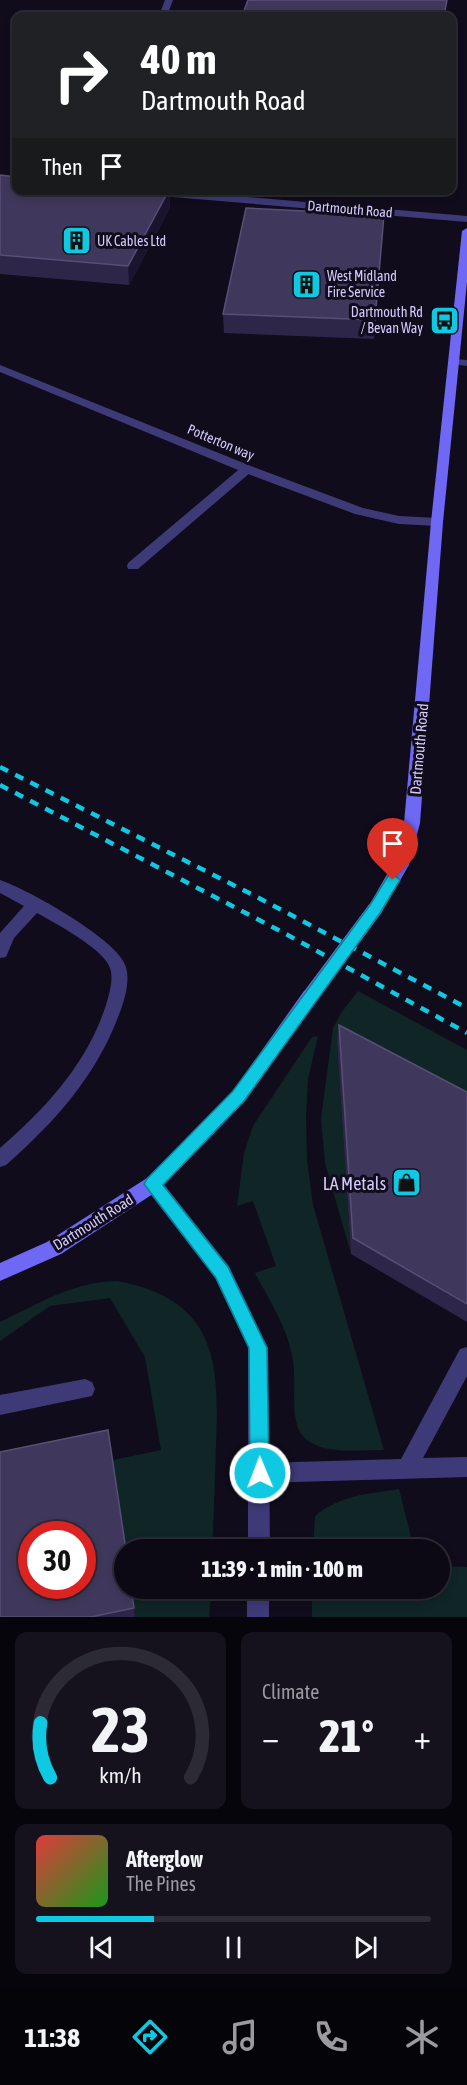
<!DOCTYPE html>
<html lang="en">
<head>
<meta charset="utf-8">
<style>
	:root { --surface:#0c0915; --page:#15121e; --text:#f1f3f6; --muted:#9a9aa0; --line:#2c2a34; --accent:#0fc9e3 }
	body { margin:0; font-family:"Asap Condensed",sans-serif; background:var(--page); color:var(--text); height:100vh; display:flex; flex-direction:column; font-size:22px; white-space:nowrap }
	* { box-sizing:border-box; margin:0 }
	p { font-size:20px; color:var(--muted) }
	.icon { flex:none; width:33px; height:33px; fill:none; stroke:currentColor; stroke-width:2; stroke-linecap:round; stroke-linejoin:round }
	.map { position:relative; height:1617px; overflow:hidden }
	.details { display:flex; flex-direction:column; gap:15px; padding:15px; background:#07050c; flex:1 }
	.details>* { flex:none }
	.hud { position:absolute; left:12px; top:12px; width:444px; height:183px; border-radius:12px; box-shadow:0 3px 9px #0003,0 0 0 2px var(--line); background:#202124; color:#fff; overflow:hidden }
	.speed { position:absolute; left:18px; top:1521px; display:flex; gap:12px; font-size:30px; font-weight:700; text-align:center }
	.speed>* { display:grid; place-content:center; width:78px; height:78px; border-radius:50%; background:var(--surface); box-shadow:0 3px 9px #0003,0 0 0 2px var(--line); line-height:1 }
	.speed .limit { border:9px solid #d22; background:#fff; color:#111 }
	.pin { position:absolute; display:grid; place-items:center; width:51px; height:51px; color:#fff; margin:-62px -26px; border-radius:50% 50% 50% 0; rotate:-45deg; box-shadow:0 0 6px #0007 }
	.pin .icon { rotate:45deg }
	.me { position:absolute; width:66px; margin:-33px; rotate:359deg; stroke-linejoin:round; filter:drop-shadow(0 0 4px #0008) }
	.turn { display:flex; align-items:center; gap:21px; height:126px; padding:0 30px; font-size:27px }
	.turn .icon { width:78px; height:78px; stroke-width:2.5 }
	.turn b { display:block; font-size:42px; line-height:51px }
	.then { display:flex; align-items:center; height:57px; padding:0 30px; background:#0003; gap:12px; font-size:22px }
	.big { font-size:45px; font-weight:800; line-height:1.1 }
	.details .card { flex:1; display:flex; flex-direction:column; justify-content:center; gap:9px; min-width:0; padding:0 21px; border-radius:12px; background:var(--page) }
	.details .dial { align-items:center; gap:0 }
	.dial svg { height:156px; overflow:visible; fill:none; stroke:var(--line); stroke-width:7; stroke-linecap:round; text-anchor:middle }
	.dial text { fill:var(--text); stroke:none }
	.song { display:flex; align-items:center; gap:18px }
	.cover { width:72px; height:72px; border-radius:9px; background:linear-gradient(135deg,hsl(0 70% 55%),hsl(120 70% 35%)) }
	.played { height:6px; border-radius:3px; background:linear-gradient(90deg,var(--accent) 30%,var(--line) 30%) }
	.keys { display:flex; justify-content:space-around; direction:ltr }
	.heat { display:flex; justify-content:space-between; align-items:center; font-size:33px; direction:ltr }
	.details .tiles { flex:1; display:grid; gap:15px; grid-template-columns:1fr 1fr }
	.card:last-child { grid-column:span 2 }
	.trip { position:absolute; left:114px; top:1539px; width:336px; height:60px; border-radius:30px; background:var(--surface); box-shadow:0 3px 9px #0003,0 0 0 2px var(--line); font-weight:800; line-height:60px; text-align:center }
	.tab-bar { display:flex; height:96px; justify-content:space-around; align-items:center; background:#050408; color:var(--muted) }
	.tab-bar .icon { width:42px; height:42px }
	.tab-bar .selected { color:var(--accent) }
	.tab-bar b { font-size:27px; color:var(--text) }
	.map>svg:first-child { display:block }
	.green { fill:#102525 }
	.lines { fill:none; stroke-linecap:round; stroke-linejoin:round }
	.lane { fill:#3e3a78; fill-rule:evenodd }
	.street { fill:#3e3a78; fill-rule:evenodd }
	.secondary { fill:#6f68f5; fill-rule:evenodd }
	.rail { stroke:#0fc9e3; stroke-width:4.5; stroke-dasharray:9 8; stroke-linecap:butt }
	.secondary-bridge { stroke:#6f68f5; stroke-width:15 }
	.wall { fill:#2e2649 }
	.shaded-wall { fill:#1b142f }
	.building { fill:#40385c; stroke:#574f75; stroke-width:1.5; fill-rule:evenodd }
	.route { fill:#0fc9e3; stroke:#0a8394; stroke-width:1.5 }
	.labels { text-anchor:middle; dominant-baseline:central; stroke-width:6; stroke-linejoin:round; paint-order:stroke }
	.far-street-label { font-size:14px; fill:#d2cbfc; stroke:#100c1c }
	.far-poi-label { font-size:14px; fill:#d2cbfc; stroke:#100c1c; text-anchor:start }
	.street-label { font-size:15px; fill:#d2cbfc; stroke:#100c1c }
	.near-poi-label { font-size:18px; fill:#d2cbfc; stroke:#100c1c; text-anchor:end }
</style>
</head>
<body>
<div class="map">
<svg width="467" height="1617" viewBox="0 0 467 1617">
	<rect width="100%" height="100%" fill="#100c1c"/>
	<g class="green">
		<path d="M 358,991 L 467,1050 L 467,1111 L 337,1043 L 351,1254 L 325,1163 L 321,1119 L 333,1028 L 341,1013 Z"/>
		<path d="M 318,1036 L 308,1079 L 306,1118 L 307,1160 L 313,1205 L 384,1450 C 357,1450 302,1458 296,1421 C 292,1402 296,1381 293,1361 C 288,1328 270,1302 255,1273 L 276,1266 L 253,1201 L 237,1206 L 244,1153 L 253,1126 L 312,1037 Z"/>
		<path d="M 117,1281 C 214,1299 220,1358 216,1444 C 215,1479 214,1514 212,1549 L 126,1549 L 113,1460 L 161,1450 L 145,1357 L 110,1298 L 50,1306 L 0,1341 L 0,1322 C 40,1303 72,1282 117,1281 Z"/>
		<path d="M 399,1489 L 414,1549 L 313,1549 L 315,1516 C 340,1495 368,1494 399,1489 Z"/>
		<path d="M 440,1566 L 467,1567 L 467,1617 L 312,1617 L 312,1589 L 440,1588 Z"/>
		<path d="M 131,1589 L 211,1589 L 209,1617 L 135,1617 Z"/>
	</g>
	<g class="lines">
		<g class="lane">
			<path d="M 165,0 L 173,0 L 167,16 L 159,16 Z"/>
			<path d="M 247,465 L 253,469 L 251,472 L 138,569 L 128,569 L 127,566 L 128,563 L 243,466 Z"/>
			<path d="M 0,880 C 27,889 119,940 126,967 C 130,981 125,999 120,1012 C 97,1075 56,1121 6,1165 L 0,1167 L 0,1148 C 46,1108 87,1064 106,1005 C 109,994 114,979 110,968 C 104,949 55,923 37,913 L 14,938 L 6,957 L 0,958 L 0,933 L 24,906 L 0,893 Z"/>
			<path d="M 467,1347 L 467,1376 L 423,1458 L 467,1457 L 467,1477 L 260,1483 L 253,1480 L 250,1473 L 253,1466 L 260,1463 L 401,1459 L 460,1349 Z"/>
			<path d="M 85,1379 L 92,1382 L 95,1389 L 92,1396 L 0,1415 L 0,1395 Z"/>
		</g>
		<g class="street">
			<path d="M 120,190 L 166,190 L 467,216 L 467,222 L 125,193 Z"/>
			<path d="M 455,359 L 467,360 L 467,366 L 451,364 L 451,360 Z"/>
			<path d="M 0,365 L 251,466 L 363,508 L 399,516 L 437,518 L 443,522 L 437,526 L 399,524 L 355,514 L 243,472 L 0,372 Z"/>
			<path d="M 153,1176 L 159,1178 L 229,1266 L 268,1348 L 270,1550 L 248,1550 L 248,1348 L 215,1278 L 147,1190 L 144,1184 L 147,1178 Z"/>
			<rect x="247" y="1588" width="22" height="29"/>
		</g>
		<g class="secondary">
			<path d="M 467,228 L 467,282 L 443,522 L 420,823 L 409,865 L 381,913 L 369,913 L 367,909 L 393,864 L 404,823 L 431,522 L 462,231 Z"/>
			<path d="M 310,989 L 316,991 L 318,996 L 316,1001 L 245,1101 L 159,1190 L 61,1254 L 0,1281 L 0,1263 L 47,1242 L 147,1178 L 233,1091 L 304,991 Z"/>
		</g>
		<g class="rail">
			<path d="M 0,767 L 257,897 L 467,1008"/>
			<path d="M 0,785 L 284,933 L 467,1033"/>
		</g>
		<path class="secondary-bridge" d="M 310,996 L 375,909"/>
	</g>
	<g class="wall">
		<path d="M 0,175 L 169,190 L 170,208 L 129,285 L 0,274 Z"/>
		<path d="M 384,215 L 374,339 L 224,333 L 223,314 Z"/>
		<path d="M 339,1025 L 467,1092 L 467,1322 L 351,1254 L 337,1043 Z"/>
		<path d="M 131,1588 L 135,1617 L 0,1617 Z"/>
	</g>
	<path class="shaded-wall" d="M 169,190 L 170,208 L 129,285 L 128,266 Z"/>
	<g class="building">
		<path d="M 248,0 L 447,0 L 444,16 L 331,16 L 306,15 L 305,16 L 242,16 Z"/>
		<path d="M 0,175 L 16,177 L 16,190 L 169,190 L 128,266 L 0,255 Z"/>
		<path d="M 246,208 L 384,215 L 375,320 L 223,314 Z"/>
		<path d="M 339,1025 L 467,1092 L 467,1304 L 353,1238 Z"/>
		<path d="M 108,1430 L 126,1550 L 124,1550 L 124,1588 L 131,1588 L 134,1608 L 91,1617 L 0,1617 L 0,1452 ZM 32,1534 L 82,1534 L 82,1586 L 32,1586 Z"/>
	</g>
	<path class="route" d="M 393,874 L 400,880 L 380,913 L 244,1101 L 163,1185 L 228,1267 L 267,1348 L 269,1473 L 266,1480 L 260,1482 L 253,1480 L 250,1473 L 249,1348 L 216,1278 L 144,1184 L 147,1179 L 233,1091 L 370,905 L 388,876 Z"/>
	<defs>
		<symbol id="building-square" viewBox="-11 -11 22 22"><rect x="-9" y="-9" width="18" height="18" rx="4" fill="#0fc9e3" stroke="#100c1c"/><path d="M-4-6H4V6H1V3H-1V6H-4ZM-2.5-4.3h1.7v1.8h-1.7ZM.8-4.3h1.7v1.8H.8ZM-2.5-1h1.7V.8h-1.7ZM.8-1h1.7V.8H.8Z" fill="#111"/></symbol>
		<symbol id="bus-square" viewBox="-11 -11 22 22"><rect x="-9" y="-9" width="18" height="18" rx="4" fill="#0fc9e3" stroke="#100c1c"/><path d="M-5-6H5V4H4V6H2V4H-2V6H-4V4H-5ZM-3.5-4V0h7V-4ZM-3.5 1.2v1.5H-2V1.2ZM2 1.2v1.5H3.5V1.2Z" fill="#111"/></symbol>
		<symbol id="shop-square" viewBox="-11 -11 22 22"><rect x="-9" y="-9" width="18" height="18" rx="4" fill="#0fc9e3" stroke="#100c1c"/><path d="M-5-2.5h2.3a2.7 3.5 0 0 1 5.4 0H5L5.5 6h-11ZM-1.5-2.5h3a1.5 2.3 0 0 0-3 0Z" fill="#111"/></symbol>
	</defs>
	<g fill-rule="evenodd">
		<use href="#building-square" x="60" y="224" width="33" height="33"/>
		<use href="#building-square" x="290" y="268" width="33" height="33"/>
		<use href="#bus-square" x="428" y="304" width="33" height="33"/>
		<use href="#shop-square" x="390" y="1166" width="33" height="33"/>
	</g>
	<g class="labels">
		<g class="far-street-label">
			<text transform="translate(350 209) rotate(5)">Dartmouth Road</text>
			<text transform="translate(221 442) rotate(23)">Potterton way</text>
		</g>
		<g class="far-poi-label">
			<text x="97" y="241">UK Cables Ltd</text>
			<text x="327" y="276">West Midland<tspan x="327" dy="16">Fire Service</tspan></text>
			<text x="423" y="312" text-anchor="end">Dartmouth Rd<tspan x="423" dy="16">/ Bevan Way</tspan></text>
		</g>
		<g class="street-label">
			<text transform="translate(419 749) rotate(-85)">Dartmouth Road</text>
			<text transform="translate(93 1222) rotate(-32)">Dartmouth Road</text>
		</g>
		<g class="near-poi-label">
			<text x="386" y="1183">LA Metals</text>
		</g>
	</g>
</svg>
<div class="speed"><div class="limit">30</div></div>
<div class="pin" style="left:393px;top:880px;background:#d93025"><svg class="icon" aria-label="arrive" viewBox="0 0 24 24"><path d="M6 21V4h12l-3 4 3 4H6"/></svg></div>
<svg class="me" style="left:260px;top:1473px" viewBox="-20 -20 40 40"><circle r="17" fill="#0fc9e3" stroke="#fff" stroke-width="3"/><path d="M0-11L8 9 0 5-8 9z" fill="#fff"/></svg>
<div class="trip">11:39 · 1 min · 100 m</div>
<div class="hud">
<div class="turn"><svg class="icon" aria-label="right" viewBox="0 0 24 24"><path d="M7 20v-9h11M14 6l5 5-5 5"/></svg><div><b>40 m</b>Dartmouth Road</div></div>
<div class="then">Then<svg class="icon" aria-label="arrive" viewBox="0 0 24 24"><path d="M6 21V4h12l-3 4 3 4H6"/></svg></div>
</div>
</div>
<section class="details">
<div class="tiles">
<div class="card dial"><svg viewBox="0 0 100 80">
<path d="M14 69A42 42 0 1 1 86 69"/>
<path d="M14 69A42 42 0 0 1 9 41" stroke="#0fc9e3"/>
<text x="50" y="56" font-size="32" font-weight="700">23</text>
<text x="50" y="72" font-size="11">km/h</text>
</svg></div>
<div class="card"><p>Climate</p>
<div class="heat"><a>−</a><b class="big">21°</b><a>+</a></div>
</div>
<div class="card">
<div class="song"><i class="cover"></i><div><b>Afterglow</b><p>The Pines</p></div></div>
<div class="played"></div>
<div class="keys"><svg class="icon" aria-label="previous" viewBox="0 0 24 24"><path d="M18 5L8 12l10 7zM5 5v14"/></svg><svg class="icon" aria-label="pause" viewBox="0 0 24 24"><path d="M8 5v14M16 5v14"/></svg><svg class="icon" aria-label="next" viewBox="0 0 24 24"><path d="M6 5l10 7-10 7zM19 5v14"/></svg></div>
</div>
</div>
</section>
<nav class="tab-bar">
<b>11:38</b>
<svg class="icon selected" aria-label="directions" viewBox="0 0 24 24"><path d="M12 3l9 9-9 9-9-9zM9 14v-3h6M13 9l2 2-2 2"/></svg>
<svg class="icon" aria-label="music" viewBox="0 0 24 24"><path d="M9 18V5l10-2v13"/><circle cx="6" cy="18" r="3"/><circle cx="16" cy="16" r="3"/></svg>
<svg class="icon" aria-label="phone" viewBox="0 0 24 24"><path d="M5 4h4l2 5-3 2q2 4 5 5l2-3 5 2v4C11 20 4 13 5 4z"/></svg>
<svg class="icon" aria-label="climate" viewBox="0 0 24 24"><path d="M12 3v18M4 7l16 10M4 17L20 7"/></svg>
</nav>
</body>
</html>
